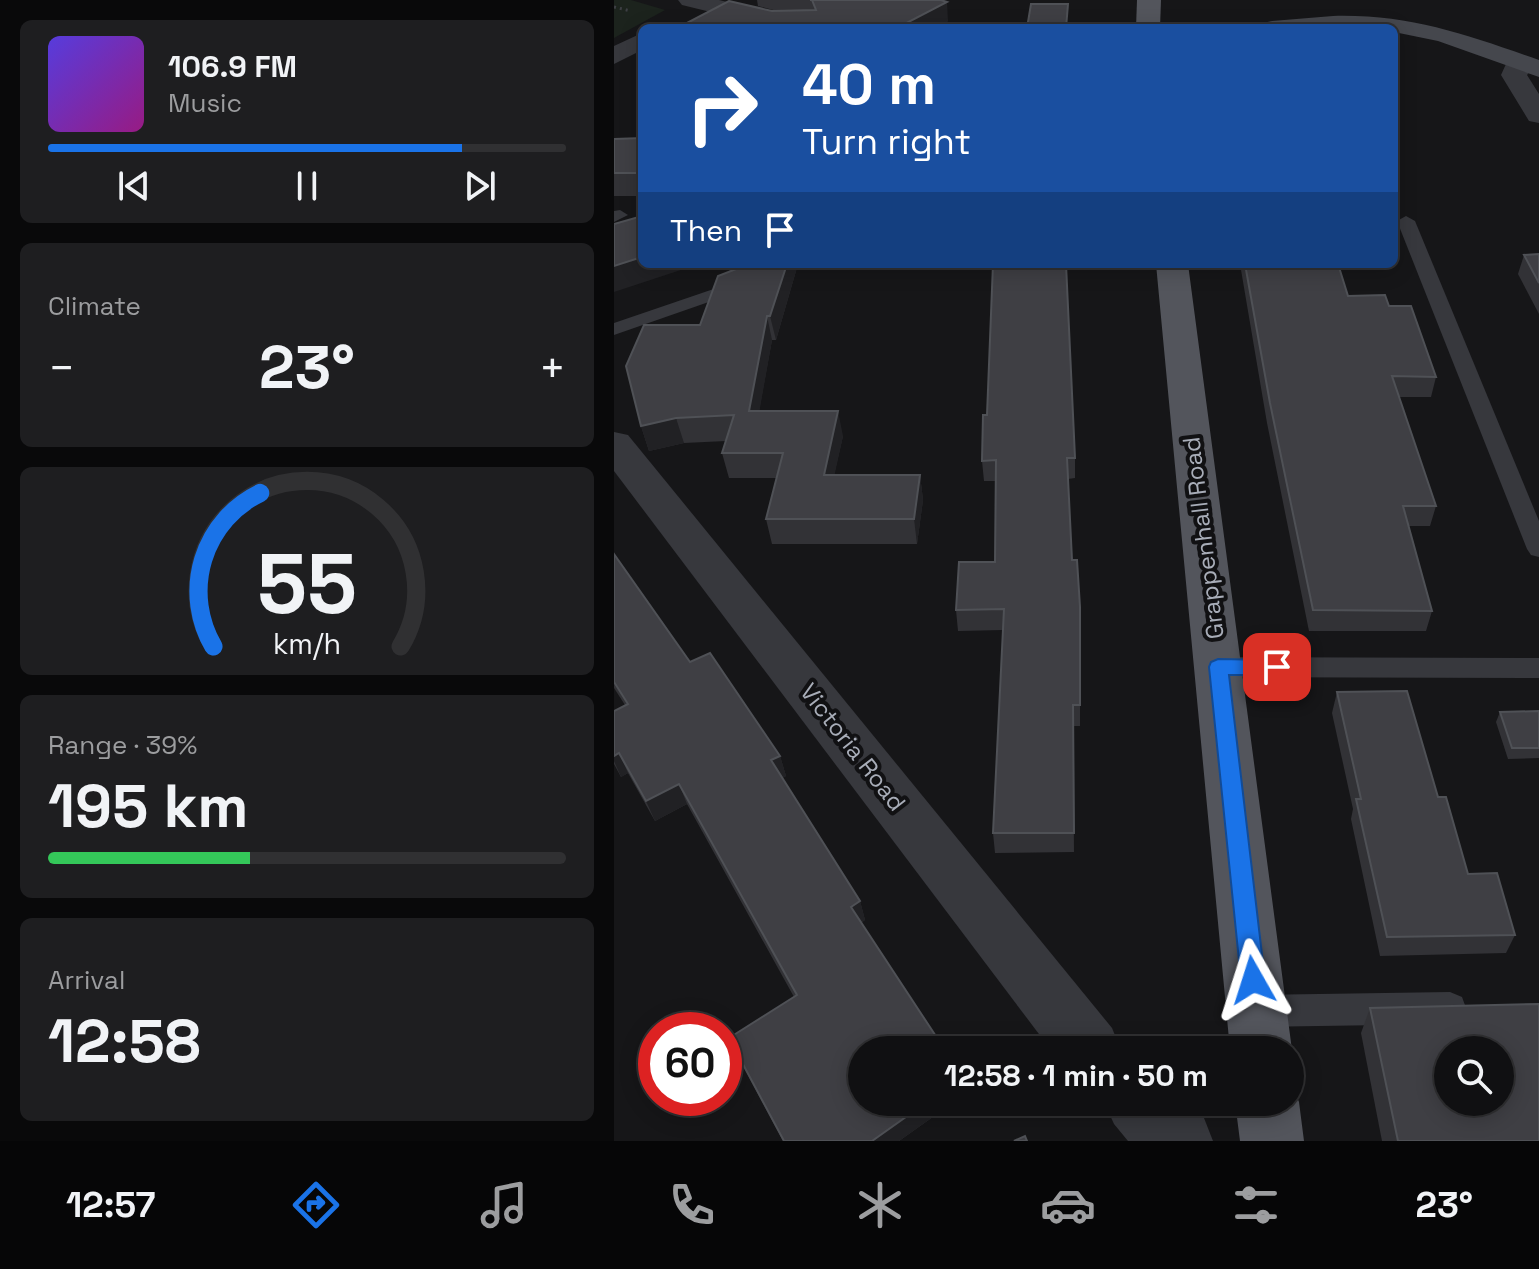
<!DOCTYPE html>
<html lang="en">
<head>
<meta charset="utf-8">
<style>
	:root { --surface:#101012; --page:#1e1e20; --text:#f1f3f6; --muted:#9c9d9f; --line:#303032; --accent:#1a73e8 }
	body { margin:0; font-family:"Space Grotesk",sans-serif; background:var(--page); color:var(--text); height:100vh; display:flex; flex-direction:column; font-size:30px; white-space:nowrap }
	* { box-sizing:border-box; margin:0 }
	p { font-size:26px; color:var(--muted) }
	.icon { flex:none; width:44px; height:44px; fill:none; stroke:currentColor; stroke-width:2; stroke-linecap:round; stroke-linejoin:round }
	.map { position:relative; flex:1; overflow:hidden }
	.side { display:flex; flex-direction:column; gap:20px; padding:20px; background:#09090a; width:614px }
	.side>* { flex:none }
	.hud { position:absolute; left:24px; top:24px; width:760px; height:244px; border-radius:12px; box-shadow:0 4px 20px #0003,0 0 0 2px var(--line); background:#1a4fa0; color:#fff; overflow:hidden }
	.fabs { position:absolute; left:820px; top:1036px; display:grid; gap:16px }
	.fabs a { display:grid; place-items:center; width:80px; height:80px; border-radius:50%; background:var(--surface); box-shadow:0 4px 20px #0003,0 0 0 2px var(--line); font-size:40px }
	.speed { position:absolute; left:24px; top:1012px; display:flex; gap:16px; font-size:40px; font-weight:700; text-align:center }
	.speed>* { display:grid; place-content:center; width:104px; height:104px; border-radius:50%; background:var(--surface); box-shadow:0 4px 20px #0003,0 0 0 2px var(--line); line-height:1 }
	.speed .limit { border:12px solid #d22; background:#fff; color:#111 }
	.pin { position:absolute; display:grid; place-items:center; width:68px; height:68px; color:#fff; margin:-34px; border-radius:16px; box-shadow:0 4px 12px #0006 }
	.me { position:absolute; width:88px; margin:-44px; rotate:354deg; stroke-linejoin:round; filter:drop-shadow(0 0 6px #0008) }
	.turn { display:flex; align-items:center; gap:28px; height:168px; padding:0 32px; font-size:36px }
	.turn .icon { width:104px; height:104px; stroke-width:2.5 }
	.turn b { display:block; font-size:56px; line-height:68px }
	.then { display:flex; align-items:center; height:76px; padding:0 32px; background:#0003; gap:16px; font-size:30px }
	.big { font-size:60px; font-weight:600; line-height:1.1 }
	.side .tile { flex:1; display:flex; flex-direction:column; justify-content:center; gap:12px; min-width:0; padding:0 28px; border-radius:12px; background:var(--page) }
	.side .dial { align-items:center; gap:0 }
	.dial svg { height:208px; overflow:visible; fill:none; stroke:var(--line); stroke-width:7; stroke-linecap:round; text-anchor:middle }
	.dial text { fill:var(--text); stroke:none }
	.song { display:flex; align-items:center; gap:24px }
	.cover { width:96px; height:96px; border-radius:12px; background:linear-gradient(135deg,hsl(250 70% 55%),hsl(310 70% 35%)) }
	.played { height:8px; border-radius:4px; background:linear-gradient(90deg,var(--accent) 80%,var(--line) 80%) }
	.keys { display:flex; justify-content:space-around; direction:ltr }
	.heat { display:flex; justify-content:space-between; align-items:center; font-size:44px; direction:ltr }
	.charge { height:12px; border-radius:6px; background:linear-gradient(90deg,#34c759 39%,var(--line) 0) }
	.trip { position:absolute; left:234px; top:1036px; width:456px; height:80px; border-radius:40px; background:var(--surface); box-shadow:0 4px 20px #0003,0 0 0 2px var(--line); font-weight:600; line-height:80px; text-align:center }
	.tab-bar { display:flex; height:128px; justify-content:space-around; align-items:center; background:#060607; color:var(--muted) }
	.tab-bar .icon { width:56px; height:56px }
	.tab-bar .active { color:var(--accent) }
	.tab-bar b { font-size:36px; color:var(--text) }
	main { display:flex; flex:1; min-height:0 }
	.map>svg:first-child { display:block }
	.green { fill:#1c231d }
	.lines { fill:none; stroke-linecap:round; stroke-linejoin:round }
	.path { stroke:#3d3f44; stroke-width:3; stroke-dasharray:2 4; stroke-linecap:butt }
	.lane { fill:#37383d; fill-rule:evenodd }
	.street { fill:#37383d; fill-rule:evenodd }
	.secondary { fill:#45474d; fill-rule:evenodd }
	.primary { fill:#53555c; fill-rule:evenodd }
	.wall { fill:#323236 }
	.shaded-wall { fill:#212124 }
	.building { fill:#3f3f44; stroke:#4f5156; stroke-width:2; fill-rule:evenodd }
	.route { fill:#1a73e8; stroke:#114b97; stroke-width:2 }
	.labels { text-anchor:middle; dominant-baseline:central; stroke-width:8; stroke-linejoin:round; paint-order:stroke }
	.street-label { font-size:24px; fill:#a8adb8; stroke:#111113 }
</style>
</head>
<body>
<main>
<section class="side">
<div class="tile">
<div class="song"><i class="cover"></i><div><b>106.9 FM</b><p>Music</p></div></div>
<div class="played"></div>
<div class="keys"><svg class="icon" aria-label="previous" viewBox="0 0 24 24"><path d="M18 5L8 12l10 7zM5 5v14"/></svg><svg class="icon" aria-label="pause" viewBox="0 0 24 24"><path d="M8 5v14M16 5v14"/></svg><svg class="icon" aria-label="next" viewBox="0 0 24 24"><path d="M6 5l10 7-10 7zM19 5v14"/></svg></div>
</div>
<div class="tile"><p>Climate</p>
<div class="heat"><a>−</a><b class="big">23°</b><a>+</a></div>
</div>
<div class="tile dial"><svg viewBox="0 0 100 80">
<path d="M14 69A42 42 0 1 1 86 69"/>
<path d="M14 69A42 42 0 0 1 32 10" stroke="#1a73e8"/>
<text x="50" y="56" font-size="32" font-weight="700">55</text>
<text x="50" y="72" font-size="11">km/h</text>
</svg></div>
<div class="tile"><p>Range · 39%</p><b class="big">195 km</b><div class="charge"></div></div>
<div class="tile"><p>Arrival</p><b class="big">12:58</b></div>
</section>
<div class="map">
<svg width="925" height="1141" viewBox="0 0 925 1141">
	<rect width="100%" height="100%" fill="#161618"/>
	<path class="green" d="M 0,0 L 17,0 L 51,10 L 0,38 Z"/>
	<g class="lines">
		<path class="path" d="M 0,7 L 17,11"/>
		<g class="lane">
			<path d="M 6,210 L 14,215 L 0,222 L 0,211 Z"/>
			<path d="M 792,216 L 801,221 L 925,521 L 925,557 L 917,555 L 913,549 L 783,221 Z"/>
			<path d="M 126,280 L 135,285 L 132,289 L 0,335 L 0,323 Z"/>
			<path d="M 604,657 L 925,658 L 925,678 L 604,677 L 595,674 L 591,667 L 595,660 Z"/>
			<path d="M 836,992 L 848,997 L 852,1008 L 848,1019 L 836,1024 L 643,1027 L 631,1022 L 627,1011 L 631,1000 L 643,995 Z"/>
		</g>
		<g class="street">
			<path d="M 64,0 L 105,0 L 200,23 L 203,28 L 162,28 L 68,5 Z"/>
			<path d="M 28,33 L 28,50 L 0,64 L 0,46 Z"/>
			<path d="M 909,56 L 918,59 L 922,64 L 913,75 L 925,94 L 925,123 L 915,121 L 887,75 L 892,64 Z"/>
			<path d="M 0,432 L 14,435 L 498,1028 L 507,1050 L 437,1050 L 0,471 Z"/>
			<path d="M 490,1102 L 566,1102 L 590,1118 L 599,1141 L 514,1141 L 500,1124 Z"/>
		</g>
		<path class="secondary" d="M 719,16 C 796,14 853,35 925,60 L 925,77 L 824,41 L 780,32 L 780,28 L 646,28 L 649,23 L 658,21 Z"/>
		<g class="primary">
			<path d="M 523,0 L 547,0 L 546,28 L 522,28 Z"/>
			<path d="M 542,264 L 574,264 L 678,1050 L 676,1054 L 676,1050 L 616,1050 Z"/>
			<path d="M 676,1081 L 685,1102 L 690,1141 L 626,1141 L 621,1102 L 676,1102 Z"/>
		</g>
	</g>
	<g class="wall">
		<path d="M 143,0 L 327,0 L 334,21 L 322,28 L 70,28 L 69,25 L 163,11 L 144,6 Z"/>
		<path d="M 28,138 L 28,196 L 0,196 L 0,139 Z"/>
		<path d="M 925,254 L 925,314 L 904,274 L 910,255 Z"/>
		<path d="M 114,264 L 184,264 L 162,340 L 158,340 L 145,411 L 229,436 L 220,475 L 306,475 L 309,500 L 303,544 L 158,544 L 152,519 L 163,478 L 115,478 L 108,453 L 112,441 L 70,443 L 35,451 L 27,426 L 116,272 Z"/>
		<path d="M 626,264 L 724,264 L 734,296 L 775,306 L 822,377 L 817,397 L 785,397 L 822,506 L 816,526 L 795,526 L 818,611 L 812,631 L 695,631 L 653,423 Z"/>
		<path d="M 461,458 L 461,478 L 454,479 L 458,560 L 466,607 L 466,726 L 459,726 L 460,852 L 381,853 L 379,833 L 389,630 L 344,631 L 342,610 L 381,562 L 382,481 L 370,481 L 368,461 Z"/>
		<path d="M 0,554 L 76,662 L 166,756 L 172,776 L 168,778 L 246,901 L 251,920 L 247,923 L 340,1102 L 285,1141 L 169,1141 L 123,1055 L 115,1038 L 180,997 L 73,804 L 41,821 L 14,773 L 7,777 L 0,764 L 0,711 L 11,705 L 0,688 Z"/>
		<path d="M 723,692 L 824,797 L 854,874 L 901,935 L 892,953 L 766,956 L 737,819 L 739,809 L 718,713 Z"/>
		<path d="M 925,711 L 925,758 L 894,759 L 882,722 L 886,712 Z"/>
		<path d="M 756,1008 L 925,1141 L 768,1141 L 747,1033 Z"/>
	</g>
	<g class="shaded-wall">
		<path d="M 333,2 L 334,21 L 322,28 L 283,28 Z"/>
		<path d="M 28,257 L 28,264 L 85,264 L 0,292 L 0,266 Z"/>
		<path d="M 114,264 L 135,264 L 117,279 Z"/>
		<path d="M 173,264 L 184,264 L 162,340 L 156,316 Z"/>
		<path d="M 153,316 L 158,340 L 141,436 L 135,411 Z"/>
		<path d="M 224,411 L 229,436 L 215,500 L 210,475 Z"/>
		<path d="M 62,418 L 70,443 L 35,451 L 27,426 Z"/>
		<path d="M 306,475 L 309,500 L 303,544 L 300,519 Z"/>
		<path d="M 5,753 L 14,773 L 7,777 L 0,761 L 0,756 Z"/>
		<path d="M 166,756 L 172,776 L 164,780 L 157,760 Z"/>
		<path d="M 65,784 L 73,804 L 41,821 L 32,801 Z"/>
		<path d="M 246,901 L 251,920 L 242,926 L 237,907 Z"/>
		<path d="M 313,1102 L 340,1102 L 285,1141 L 258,1141 Z"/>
	</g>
	<g class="building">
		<path d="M 196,0 L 327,0 L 333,2 L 283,28 L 80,28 L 69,25 L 115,1 L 158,11 L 202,10 L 198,0 Z"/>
		<path d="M 417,4 L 454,4 L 452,28 L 413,28 Z"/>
		<path d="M 28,138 L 28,173 L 0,173 L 0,139 Z"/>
		<path d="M 28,216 L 28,257 L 0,266 L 0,224 Z"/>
		<path d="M 925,254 L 925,283 L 910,255 Z"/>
		<path d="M 135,264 L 173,264 L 156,316 L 153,316 L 135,411 L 224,411 L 210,475 L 306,475 L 300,519 L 152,519 L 169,453 L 108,453 L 120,415 L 62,418 L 27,426 L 12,366 L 30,325 L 86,325 L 104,276 Z"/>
		<path d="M 379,264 L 452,264 L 461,458 L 453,458 L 458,560 L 463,560 L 466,607 L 466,705 L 459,705 L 460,833 L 379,833 L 390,609 L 342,610 L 345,562 L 381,562 L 382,460 L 368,461 L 369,415 L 373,415 Z"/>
		<path d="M 631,264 L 724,264 L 734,296 L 771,295 L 775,306 L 797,306 L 822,377 L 778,376 L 822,506 L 789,506 L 818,611 L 699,610 L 656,403 Z"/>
		<path d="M 0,554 L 76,662 L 96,653 L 166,756 L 157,760 L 246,901 L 237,907 L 331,1050 L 248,1050 L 248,1102 L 313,1102 L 258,1141 L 170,1141 L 115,1038 L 183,995 L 65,784 L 32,801 L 5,753 L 0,756 L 0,711 L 14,704 L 0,682 Z"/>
		<path d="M 793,691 L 824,797 L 832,797 L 854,874 L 883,873 L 901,935 L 773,937 L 742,799 L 747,799 L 723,692 Z"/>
		<path d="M 925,711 L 925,748 L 898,748 L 886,712 Z"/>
		<path d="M 925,1004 L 925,1141 L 784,1141 L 756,1008 ZM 834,1050 L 886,1050 L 886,1102 L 834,1102 Z"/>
		<path d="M 411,1136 L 413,1141 L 400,1141 Z"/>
	</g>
	<path class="route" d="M 604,659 L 663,660 L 670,662 L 672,667 L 670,673 L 663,675 L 615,675 L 651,980 L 648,988 L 639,992 L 630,988 L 627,980 L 595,667 L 597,662 Z"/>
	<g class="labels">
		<g class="street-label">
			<text transform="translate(589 538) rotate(-97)">Grappenhall Road</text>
			<text transform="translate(239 747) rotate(52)">Victoria Road</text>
		</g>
	</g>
</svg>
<div class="fabs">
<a><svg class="icon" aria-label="search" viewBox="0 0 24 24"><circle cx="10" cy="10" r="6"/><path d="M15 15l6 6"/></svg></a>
</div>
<div class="speed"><div class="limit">60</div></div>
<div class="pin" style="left:663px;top:667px;background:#d93025"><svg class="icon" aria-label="arrive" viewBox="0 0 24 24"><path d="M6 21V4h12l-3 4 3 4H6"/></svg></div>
<svg class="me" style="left:639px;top:980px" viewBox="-20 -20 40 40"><path d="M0-17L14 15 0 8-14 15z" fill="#1a73e8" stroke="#fff" stroke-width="4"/></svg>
<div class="trip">12:58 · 1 min · 50 m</div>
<div class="hud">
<div class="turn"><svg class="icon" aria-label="right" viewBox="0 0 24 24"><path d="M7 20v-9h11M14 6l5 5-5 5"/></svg><div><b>40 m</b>Turn right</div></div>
<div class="then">Then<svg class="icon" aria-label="arrive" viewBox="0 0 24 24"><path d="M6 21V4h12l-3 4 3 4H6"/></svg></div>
</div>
</div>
</main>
<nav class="tab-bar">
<b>12:57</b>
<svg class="icon active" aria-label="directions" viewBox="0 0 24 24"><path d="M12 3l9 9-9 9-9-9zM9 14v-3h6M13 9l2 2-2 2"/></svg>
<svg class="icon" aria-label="music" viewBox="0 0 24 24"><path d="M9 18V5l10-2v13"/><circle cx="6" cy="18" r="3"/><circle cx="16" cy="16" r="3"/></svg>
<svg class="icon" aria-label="phone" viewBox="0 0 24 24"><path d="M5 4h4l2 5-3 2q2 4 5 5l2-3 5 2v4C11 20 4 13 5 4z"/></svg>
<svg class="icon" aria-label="climate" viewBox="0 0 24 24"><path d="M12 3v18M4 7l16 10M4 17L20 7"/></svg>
<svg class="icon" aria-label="car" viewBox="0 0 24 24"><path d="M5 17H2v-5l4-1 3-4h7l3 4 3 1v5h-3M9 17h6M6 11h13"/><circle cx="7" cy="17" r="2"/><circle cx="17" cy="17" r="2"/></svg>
<svg class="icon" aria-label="filters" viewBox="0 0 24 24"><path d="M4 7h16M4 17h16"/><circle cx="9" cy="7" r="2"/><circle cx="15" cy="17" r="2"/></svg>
<b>23°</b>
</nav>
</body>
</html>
